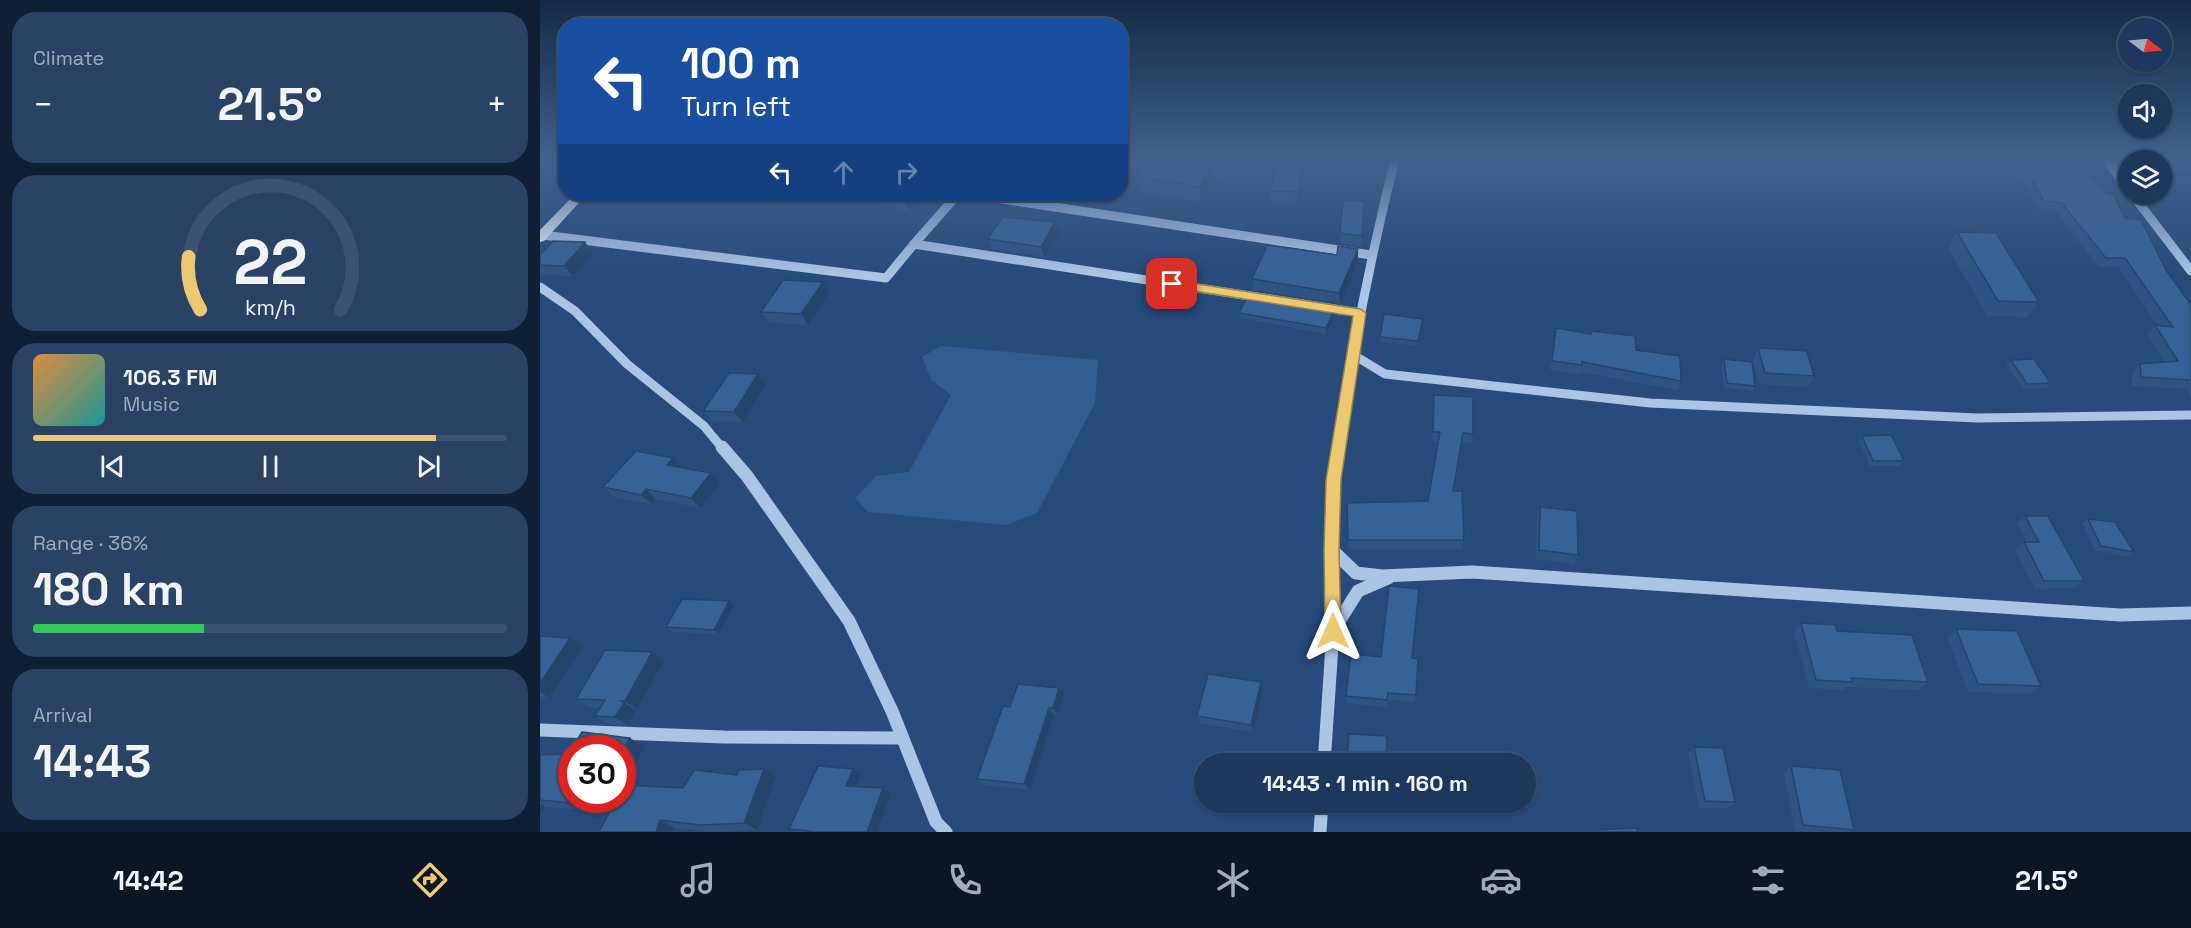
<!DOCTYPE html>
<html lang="en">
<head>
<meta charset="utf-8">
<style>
	:root { --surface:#1d385c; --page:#2a4365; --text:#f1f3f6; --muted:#a0acbb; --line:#3b5272; --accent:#ecc971 }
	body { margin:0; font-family:"Space Grotesk",sans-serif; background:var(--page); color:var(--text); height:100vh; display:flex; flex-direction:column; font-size:22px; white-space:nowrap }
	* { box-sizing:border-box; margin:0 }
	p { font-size:20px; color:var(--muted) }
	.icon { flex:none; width:33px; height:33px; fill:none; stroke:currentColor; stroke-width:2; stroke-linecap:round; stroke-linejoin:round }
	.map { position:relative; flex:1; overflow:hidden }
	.details { display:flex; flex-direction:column; gap:12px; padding:12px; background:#101f33; width:540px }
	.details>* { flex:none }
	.top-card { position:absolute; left:18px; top:18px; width:570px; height:183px; border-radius:24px; box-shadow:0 2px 4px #0004,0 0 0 2px var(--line); background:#1a4fa0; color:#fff; overflow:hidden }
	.needle { width:39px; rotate:106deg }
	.buttons { position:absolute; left:1578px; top:18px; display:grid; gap:12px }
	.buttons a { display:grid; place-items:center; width:54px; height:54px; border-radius:50%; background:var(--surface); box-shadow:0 2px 4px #0004,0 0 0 2px var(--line); font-size:30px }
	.speed { position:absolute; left:18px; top:735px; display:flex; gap:12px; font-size:30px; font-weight:700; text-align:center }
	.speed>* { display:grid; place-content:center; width:78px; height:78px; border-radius:50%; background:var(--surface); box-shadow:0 2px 4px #0004,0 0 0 2px var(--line); line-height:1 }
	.speed .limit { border:9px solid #d22; background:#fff; color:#111 }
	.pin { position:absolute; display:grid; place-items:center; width:51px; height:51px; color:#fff; margin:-26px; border-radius:12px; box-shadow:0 3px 9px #0006 }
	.me { position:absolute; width:66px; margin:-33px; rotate:0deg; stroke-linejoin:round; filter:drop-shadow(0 0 4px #0008) }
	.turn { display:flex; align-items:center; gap:21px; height:126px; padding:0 24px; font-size:27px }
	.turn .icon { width:78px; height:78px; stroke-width:2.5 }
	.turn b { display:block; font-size:42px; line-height:51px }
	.lanes { display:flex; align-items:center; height:57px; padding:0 24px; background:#0003; justify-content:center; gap:30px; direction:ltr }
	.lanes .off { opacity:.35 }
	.big { font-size:45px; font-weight:800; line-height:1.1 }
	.details .card { flex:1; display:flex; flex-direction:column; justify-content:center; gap:9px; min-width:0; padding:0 21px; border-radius:24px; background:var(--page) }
	.details .dial { align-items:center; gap:0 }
	.dial svg { height:156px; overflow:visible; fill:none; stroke:var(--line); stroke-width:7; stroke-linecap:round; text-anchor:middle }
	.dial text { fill:var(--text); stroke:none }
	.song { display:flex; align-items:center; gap:18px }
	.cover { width:72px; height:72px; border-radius:9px; background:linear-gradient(135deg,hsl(30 70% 55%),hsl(180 70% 35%)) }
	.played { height:6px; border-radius:3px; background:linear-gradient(90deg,var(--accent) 85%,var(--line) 85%) }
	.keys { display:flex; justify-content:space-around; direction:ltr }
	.heat { display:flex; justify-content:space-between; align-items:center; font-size:33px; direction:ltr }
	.charge { height:9px; border-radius:4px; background:linear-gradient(90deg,#34c759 36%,var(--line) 0) }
	.trip { position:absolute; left:654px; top:753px; width:342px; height:60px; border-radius:30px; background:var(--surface); box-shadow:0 2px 4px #0004,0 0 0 2px var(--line); font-weight:800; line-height:60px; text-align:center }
	.menu { display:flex; height:96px; justify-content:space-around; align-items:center; background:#0c1625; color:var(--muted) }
	.menu .icon { width:42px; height:42px }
	.menu .selected { color:var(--accent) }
	.menu b { font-size:27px; color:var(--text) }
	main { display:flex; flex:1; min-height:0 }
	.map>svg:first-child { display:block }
	.green { fill:#315d93 }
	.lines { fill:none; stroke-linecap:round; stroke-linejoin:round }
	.minor-far1 { stroke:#abc4e4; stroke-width:9 }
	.minor { stroke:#abc4e4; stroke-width:13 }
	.major { fill:#eaf1fc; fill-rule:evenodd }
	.wall { fill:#2f5483 }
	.shaded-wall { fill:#26456a }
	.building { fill:#376298; stroke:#26456a; stroke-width:1.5 }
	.route { fill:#ecc971; stroke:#998349; stroke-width:1.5 }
</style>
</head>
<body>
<main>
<section class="details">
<div class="card"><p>Climate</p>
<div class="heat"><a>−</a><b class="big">21.5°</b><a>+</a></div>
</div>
<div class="card dial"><svg viewBox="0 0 100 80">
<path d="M14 69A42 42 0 1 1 86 69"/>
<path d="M14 69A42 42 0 0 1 8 42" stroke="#ecc971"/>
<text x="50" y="56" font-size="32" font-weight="700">22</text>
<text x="50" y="72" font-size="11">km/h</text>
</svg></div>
<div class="card">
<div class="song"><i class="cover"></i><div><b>106.3 FM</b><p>Music</p></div></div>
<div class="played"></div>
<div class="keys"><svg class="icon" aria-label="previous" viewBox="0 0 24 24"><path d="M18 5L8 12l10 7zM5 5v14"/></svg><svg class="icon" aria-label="pause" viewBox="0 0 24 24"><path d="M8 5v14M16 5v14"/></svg><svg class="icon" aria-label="next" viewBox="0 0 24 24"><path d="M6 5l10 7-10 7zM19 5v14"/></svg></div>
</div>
<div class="card"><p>Range · 36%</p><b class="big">180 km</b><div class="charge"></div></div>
<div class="card"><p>Arrival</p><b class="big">14:43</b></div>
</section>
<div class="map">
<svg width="1651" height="832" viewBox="0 0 1651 832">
	<rect width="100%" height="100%" fill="#274b7b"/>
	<path class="green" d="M 401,346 L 558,360 L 555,403 L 497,513 L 466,525 L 328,512 L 315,498 L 336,476 L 369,472 L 411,395 L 391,380 L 382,357 Z"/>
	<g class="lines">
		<g class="minor-far1">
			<path d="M 1566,159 L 1588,189"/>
			<path d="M 429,194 L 831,255"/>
			<path d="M 1592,194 L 1651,271"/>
			<path d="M 3,235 L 346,278 L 374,244 L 820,313"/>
			<path d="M 374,244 L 418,194"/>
			<path d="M 0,287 L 35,311 L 87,364 L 164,426 L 183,449"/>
			<path d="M 812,354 L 845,374 L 1110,403 L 1437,418 L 1651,415"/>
			<path d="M 798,449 C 812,351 831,255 855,159"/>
		</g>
		<g class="minor">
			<path d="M 182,447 L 207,476 L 309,621 L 352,711 L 396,822 L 406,832"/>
			<path d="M 792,550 L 816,573 L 842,576 L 932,572 L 1580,615 L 1651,613"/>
			<path d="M 793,631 L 818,591 L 848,578"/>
			<path d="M 0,730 L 184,737 L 362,738"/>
			<path d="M 784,764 L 793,631 L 793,480 L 798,447"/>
			<path d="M 780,832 L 782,802"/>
		</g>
		<path class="major" d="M 35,194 L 47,194 L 4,241 L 0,242 L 0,230 Z"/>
	</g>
	<g class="wall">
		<path d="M 580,159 L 693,159 L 684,181 L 675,180 L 661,202 L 599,191 L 596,176 L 599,171 L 580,169 Z"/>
		<path d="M 739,159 L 768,159 L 758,203 L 731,201 L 730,191 Z"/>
		<path d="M 1470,159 L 1539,159 L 1626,270 L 1651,305 L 1651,396 L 1646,389 L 1592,386 L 1592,373 L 1600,364 L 1624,362 L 1607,334 L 1615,325 L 1618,326 L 1578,267 L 1559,267 L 1515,210 L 1498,209 Z"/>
		<path d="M 1601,159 L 1651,159 L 1651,184 L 1623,184 L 1622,182 L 1622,160 L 1603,160 Z"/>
		<path d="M 327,194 L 388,194 L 369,211 L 331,201 Z"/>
		<path d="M 824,201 L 822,247 L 800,243 L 800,233 Z"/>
		<path d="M 1417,232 L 1499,302 L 1487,317 L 1447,316 L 1408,248 Z"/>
		<path d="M 519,233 L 505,257 L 452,249 L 448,239 Z"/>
		<path d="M 54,253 L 33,276 L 0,275 L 0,255 Z"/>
		<path d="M 818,260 L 800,303 L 713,290 L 712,279 Z"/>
		<path d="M 283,282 L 289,293 L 268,325 L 228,322 L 221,312 Z"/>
		<path d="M 794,311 L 794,316 L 786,334 L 700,318 L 699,313 Z"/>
		<path d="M 883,319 L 877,346 L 840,342 L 840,337 Z"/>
		<path d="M 1016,328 L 1050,334 L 1051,331 L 1096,350 L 1141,381 L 1138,390 L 1040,372 L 1040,375 L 1010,370 L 1014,338 Z"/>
		<path d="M 1218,348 L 1274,376 L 1268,387 L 1219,384 L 1213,359 Z"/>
		<path d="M 1184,359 L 1215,386 L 1213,391 L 1184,388 L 1181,364 Z"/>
		<path d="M 1471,360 L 1511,383 L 1506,388 L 1483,389 L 1466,365 Z"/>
		<path d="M 218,374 L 226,384 L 203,422 L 172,421 L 163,411 Z"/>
		<path d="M 894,395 L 933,434 L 932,443 L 922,443 L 914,491 L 924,540 L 922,549 L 808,549 L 807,503 L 888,501 L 898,442 L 892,441 Z"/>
		<path d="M 1322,436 L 1364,461 L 1360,466 L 1330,466 L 1319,441 Z"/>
		<path d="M 142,468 L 180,483 L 160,508 L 116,499 L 112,504 L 74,497 L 63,487 Z"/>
		<path d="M 1000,507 L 1038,555 L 1034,564 L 996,559 L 997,516 Z"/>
		<path d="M 1485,516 L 1544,581 L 1535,588 L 1495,589 L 1475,550 L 1484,542 L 1487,542 L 1477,524 Z"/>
		<path d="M 1548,519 L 1594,552 L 1588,557 L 1555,550 L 1542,523 Z"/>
		<path d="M 194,605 L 179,634 L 132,632 L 126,627 Z"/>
		<path d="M 1261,623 L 1297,631 L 1388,682 L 1378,690 L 1307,687 L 1304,690 L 1269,688 L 1254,632 Z"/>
		<path d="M 1416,629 L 1501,686 L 1490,694 L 1428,692 L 1407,638 Z"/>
		<path d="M 0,636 L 30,638 L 43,646 L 9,698 L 0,697 Z"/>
		<path d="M 112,652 L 124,661 L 97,709 L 93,709 L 96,710 L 88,725 L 68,724 L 55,716 L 60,707 L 49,707 L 36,699 Z"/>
		<path d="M 841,657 L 878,659 L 875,702 L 847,700 L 847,707 L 806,703 L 806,696 Z"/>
		<path d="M 721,682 L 723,690 L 713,732 L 660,723 L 657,716 Z"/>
		<path d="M 524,695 L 517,715 L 514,715 L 490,790 L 443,785 L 437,779 L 470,707 Z"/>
		<path d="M 1154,747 L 1195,802 L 1188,808 L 1159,808 L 1148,754 Z"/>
		<path d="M 0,755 L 32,800 L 143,788 L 224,769 L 236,776 L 217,830 L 174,832 L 135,828 L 133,832 L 59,832 L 69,812 L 5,807 L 0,815 Z"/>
		<path d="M 1251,766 L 1314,830 L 1311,832 L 1266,832 L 1255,831 L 1244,773 Z"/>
		<path d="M 321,776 L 317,786 L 343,788 L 351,794 L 337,832 L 254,832 L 249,829 Z"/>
	</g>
	<g class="shaded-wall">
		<path d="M 685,159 L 693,159 L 684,181 L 682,166 Z"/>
		<path d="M 765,159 L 768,159 L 758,203 L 757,192 Z"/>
		<path d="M 672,165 L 675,180 L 661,202 L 659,187 Z"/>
		<path d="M 372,194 L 388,194 L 369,211 L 364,201 Z"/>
		<path d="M 824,201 L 824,211 L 822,247 L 822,236 Z"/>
		<path d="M 515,222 L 519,233 L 505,257 L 501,247 Z"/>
		<path d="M 45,242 L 54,253 L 33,276 L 24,266 Z"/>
		<path d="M 818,249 L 818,260 L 800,303 L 799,293 Z"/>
		<path d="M 283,282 L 289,293 L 268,325 L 261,314 Z"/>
		<path d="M 794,311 L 794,316 L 786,334 L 786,328 Z"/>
		<path d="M 218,374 L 226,384 L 203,422 L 194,412 Z"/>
		<path d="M 133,458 L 142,468 L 127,465 Z"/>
		<path d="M 171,473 L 180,483 L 160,508 L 151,498 Z"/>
		<path d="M 106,489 L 116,499 L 112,504 L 101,495 Z"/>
		<path d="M 189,601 L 194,605 L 179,634 L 174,630 Z"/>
		<path d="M 30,638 L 43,646 L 9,698 L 0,692 L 0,683 Z"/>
		<path d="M 112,652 L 124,661 L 97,709 L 85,701 Z"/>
		<path d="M 721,682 L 723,690 L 713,732 L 711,725 Z"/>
		<path d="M 519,688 L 524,695 L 517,715 L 513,708 Z"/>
		<path d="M 84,703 L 96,710 L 88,725 L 75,717 Z"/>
		<path d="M 509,708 L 514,715 L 490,790 L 484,784 Z"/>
		<path d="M 90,738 L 105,747 L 82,785 L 82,751 Z"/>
		<path d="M 224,769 L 236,776 L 217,830 L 204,823 Z"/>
		<path d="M 313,769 L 321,776 L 314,792 L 306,786 Z"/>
		<path d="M 343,788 L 351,794 L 337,832 L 327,832 Z"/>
		<path d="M 0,804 L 5,807 L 0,815 Z"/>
		<path d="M 120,820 L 135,828 L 133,832 L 116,832 Z"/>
	</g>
	<g class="building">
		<path d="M 608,159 L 685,159 L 682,166 L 672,165 L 659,187 L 596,176 Z"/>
		<path d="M 739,159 L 765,159 L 757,192 L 730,191 Z"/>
		<path d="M 1481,159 L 1539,159 L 1567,194 L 1574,195 L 1585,218 L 1601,220 L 1626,270 L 1651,305 L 1651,380 L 1601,377 L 1600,364 L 1638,361 L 1615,325 L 1633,327 L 1585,258 L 1566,258 L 1521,202 L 1504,201 Z"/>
		<path d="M 1618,159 L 1651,159 L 1651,174 L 1632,174 L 1622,163 L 1622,160 L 1619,160 Z"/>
		<path d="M 337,194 L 372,194 L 364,201 Z"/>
		<path d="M 803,201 L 824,201 L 822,236 L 800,233 Z"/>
		<path d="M 462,217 L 515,222 L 501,247 L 448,239 Z"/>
		<path d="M 1417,232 L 1456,233 L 1499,302 L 1458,301 Z"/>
		<path d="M 13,241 L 45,242 L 24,266 L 0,265 L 0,255 Z"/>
		<path d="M 727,245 L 797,255 L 798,246 L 818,249 L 799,293 L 712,279 Z"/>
		<path d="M 243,280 L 283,282 L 261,314 L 221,312 Z"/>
		<path d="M 707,297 L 794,311 L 786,328 L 699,313 Z"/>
		<path d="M 844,314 L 883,319 L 878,341 L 840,337 Z"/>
		<path d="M 1016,328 L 1051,334 L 1051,331 L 1095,336 L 1096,350 L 1140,356 L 1141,381 L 1042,362 L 1042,365 L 1012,361 Z"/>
		<path d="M 1218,348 L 1267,351 L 1274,376 L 1225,373 Z"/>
		<path d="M 1184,359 L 1212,362 L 1215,386 L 1187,383 Z"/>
		<path d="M 1494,359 L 1511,383 L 1487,384 L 1471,360 Z"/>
		<path d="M 189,373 L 218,374 L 194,412 L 163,411 Z"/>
		<path d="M 894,395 L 933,397 L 933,434 L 923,433 L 913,491 L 922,491 L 924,540 L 808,540 L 807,503 L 888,501 L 900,432 L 893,432 Z"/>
		<path d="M 1351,435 L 1364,461 L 1333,461 L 1322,436 Z"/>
		<path d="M 96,451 L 133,458 L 127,465 L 171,473 L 151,498 L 106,489 L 101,495 L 63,487 Z"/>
		<path d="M 1000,507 L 1037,511 L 1038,555 L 999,550 Z"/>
		<path d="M 1485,516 L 1508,516 L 1544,581 L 1504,581 L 1484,542 L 1499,542 Z"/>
		<path d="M 1548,519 L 1575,522 L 1594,552 L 1561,546 Z"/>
		<path d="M 849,586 L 879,589 L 872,658 L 878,659 L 876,695 L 848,693 L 847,700 L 806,696 L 811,654 L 841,657 Z"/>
		<path d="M 142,599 L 189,601 L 174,630 L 126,627 Z"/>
		<path d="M 1261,623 L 1295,625 L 1297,631 L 1372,635 L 1388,682 L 1311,678 L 1312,682 L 1276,680 Z"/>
		<path d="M 1416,629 L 1477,631 L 1501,686 L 1438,684 Z"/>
		<path d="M 0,636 L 30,638 L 0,683 Z"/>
		<path d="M 65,650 L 112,652 L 85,701 L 81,701 L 84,703 L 75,717 L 55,716 L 65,700 L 36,699 Z"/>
		<path d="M 668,674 L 721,682 L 711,725 L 657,716 Z"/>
		<path d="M 478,684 L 519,688 L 513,708 L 509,708 L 484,784 L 437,779 L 463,706 L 470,707 Z"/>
		<path d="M 42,732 L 90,738 L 82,751 L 82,748 L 32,748 Z"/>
		<path d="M 809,734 L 847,736 L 846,764 L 807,764 Z"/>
		<path d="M 1154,747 L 1183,748 L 1195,802 L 1165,801 Z"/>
		<path d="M 32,749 L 32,800 L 82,800 L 82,785 L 143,788 L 154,770 L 197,775 L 199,770 L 224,769 L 204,823 L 160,825 L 120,820 L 116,832 L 59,832 L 72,807 L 0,800 L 0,755 L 28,754 Z"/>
		<path d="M 278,766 L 313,769 L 306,786 L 343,788 L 327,832 L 269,832 L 270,831 L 249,829 Z"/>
		<path d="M 1251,766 L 1300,770 L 1314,830 L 1263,825 Z"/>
		<path d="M 1097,828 L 1097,832 L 1057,832 L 1057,830 Z"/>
	</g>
	<linearGradient id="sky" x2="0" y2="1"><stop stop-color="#152944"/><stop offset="0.58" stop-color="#41618d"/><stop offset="1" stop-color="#41618d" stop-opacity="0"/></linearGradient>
	<rect width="1651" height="275" fill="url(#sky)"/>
	<path class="route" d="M 632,280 L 820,309 L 826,313 L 801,480 L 799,550 L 801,631 L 799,637 L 793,639 L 787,637 L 785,631 L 784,550 L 786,480 L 813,316 L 628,287 L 628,281 Z"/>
</svg>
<div class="buttons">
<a><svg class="needle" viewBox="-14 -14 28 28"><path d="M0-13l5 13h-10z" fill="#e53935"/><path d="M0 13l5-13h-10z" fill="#a0acbb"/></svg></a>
<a><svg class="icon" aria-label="sound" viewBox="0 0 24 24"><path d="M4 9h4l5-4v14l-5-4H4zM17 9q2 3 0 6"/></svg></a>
<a><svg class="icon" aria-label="layers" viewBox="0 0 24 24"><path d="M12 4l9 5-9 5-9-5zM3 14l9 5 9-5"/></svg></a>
</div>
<div class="speed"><div class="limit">30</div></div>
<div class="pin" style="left:632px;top:284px;background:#d93025"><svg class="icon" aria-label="arrive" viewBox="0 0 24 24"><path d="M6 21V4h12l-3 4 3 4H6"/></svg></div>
<svg class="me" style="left:793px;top:631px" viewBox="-20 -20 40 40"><path d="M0-17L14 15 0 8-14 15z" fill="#ecc971" stroke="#fff" stroke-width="4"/></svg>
<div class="trip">14:43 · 1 min · 160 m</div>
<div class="top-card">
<div class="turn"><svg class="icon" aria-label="left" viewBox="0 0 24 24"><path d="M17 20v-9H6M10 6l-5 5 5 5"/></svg><div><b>100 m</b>Turn left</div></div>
<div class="lanes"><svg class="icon" aria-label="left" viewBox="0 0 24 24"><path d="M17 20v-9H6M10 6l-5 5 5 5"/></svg><svg class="icon off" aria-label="ahead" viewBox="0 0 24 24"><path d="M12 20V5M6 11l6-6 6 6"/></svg><svg class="icon off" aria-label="right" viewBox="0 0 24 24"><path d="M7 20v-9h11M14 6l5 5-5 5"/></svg></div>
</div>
</div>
</main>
<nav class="menu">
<b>14:42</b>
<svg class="icon selected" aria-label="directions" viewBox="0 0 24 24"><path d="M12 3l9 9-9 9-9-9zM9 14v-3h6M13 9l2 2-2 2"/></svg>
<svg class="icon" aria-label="music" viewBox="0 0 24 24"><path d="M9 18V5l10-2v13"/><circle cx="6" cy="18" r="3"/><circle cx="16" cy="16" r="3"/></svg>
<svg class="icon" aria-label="phone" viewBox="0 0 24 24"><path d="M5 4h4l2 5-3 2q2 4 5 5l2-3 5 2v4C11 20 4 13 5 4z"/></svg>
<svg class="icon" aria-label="climate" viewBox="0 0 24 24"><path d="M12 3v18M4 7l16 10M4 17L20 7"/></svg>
<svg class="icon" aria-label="car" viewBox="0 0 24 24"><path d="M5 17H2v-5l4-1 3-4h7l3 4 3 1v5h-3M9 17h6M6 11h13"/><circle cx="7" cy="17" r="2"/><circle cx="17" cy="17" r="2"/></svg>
<svg class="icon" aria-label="filters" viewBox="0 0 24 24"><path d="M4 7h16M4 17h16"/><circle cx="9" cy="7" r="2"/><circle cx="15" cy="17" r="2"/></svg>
<b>21.5°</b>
</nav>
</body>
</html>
